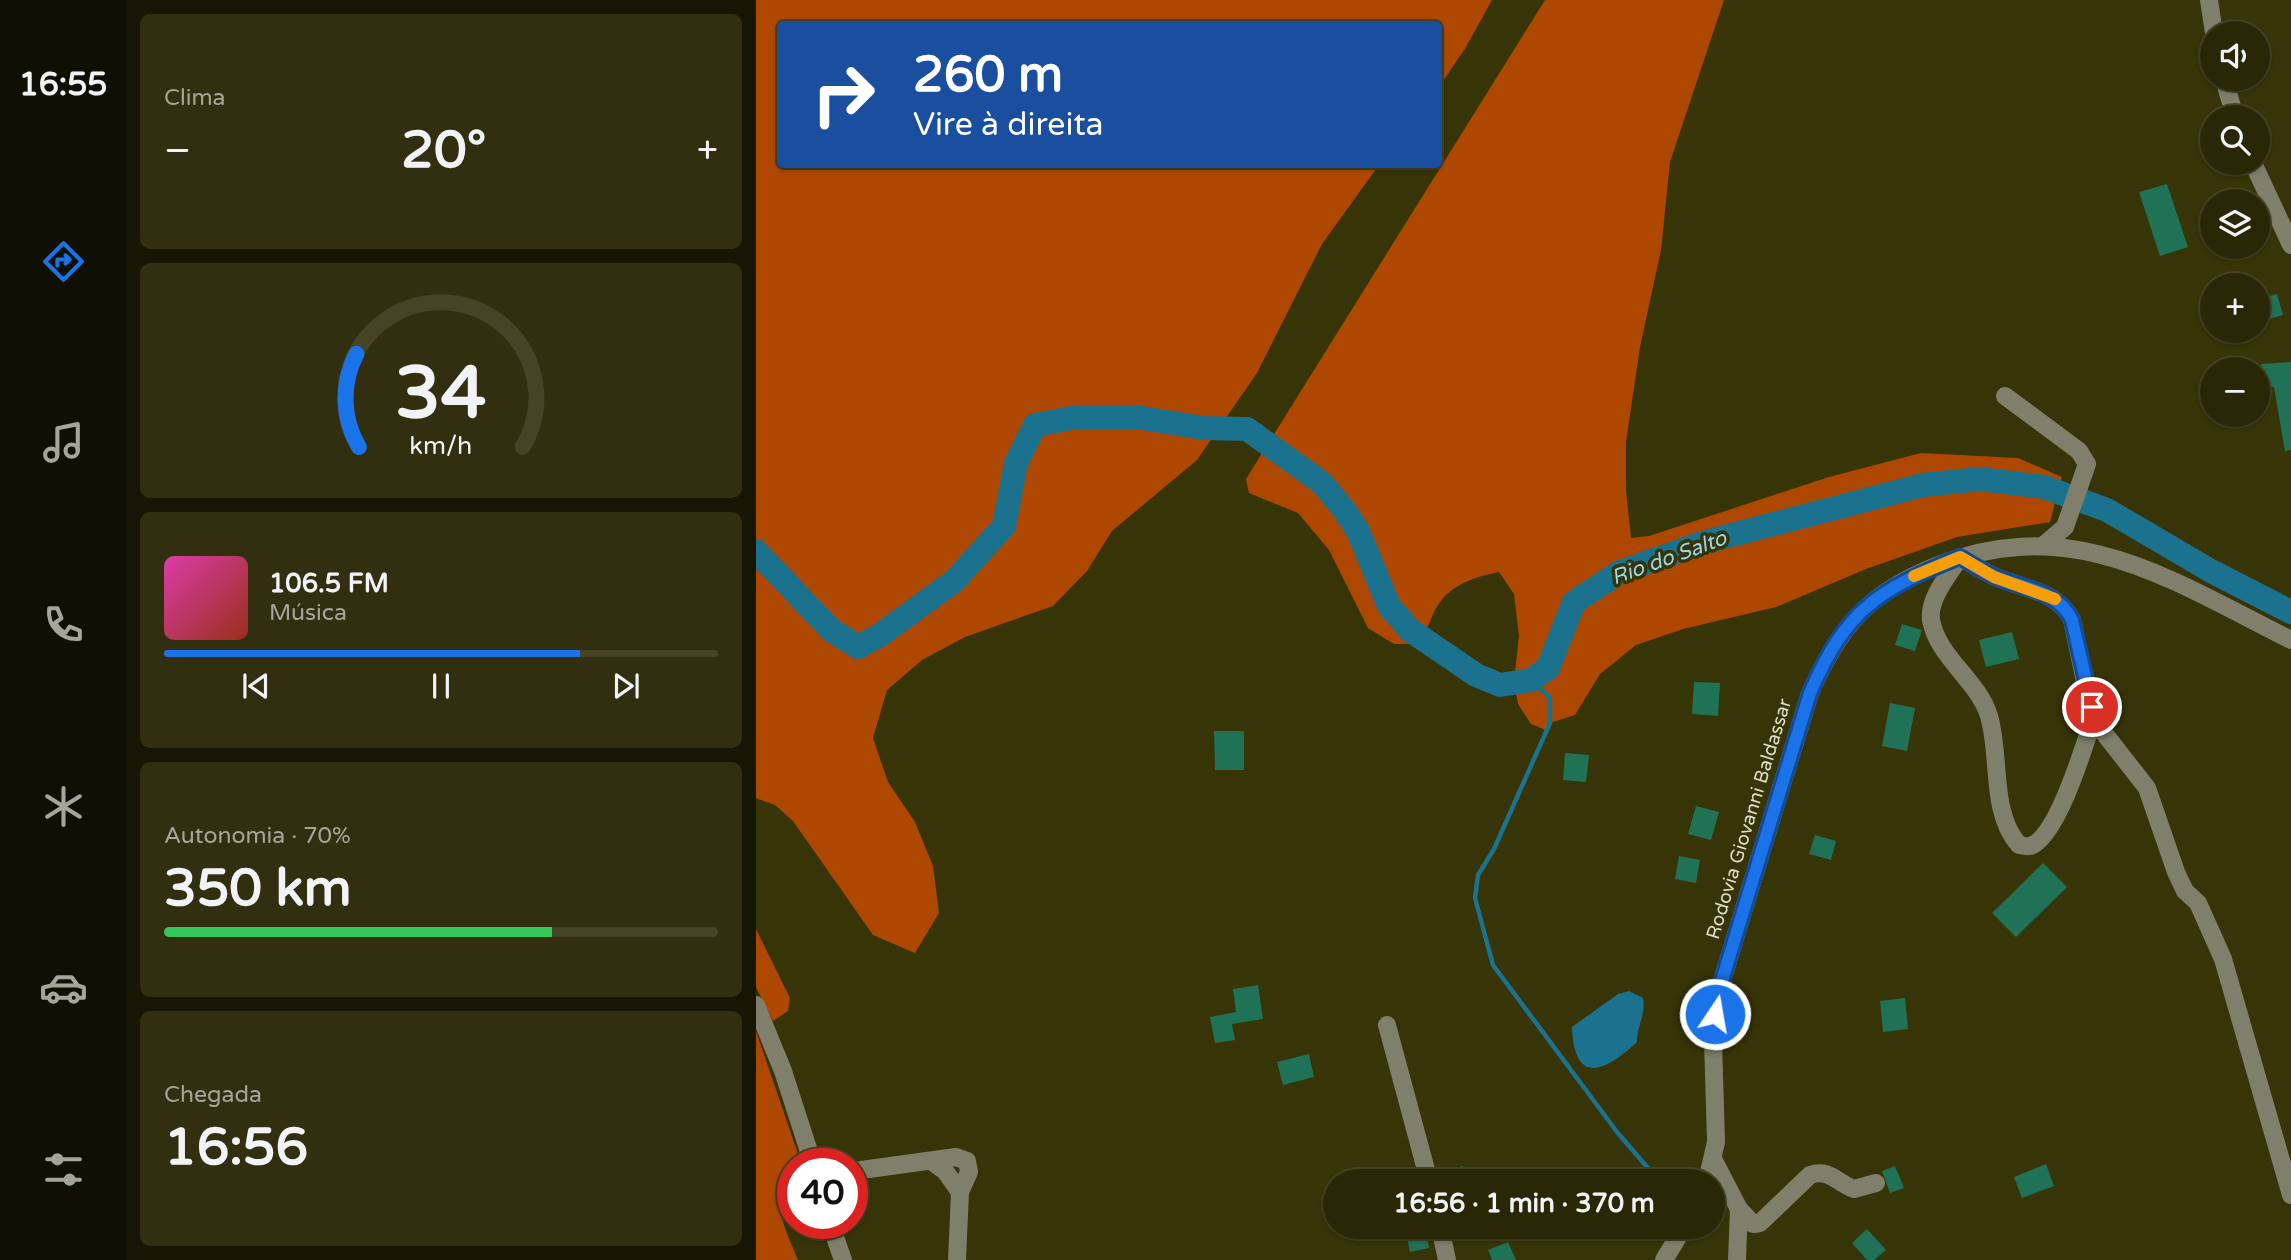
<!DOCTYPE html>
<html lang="pt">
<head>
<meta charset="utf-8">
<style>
	:root { --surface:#292705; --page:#312f0f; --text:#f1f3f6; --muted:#a5a59a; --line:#454427; --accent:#1a73e8 }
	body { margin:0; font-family:"Varela Round",sans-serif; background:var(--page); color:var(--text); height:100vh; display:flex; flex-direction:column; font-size:26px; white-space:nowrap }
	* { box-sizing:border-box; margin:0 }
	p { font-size:23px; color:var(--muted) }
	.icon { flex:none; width:38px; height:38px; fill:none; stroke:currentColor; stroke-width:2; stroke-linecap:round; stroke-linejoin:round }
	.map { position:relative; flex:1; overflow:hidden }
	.details { display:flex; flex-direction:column; gap:14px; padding:14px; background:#171503; width:630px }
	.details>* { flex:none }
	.banner { position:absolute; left:21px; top:21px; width:665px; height:147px; border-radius:7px; box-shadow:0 2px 5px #0004,0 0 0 2px var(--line); background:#1a4fa0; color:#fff; overflow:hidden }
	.fabs { position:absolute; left:1444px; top:21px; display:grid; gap:14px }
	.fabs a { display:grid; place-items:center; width:70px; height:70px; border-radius:50%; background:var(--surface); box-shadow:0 2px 5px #0004,0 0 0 2px var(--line); font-size:35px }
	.speed { position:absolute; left:21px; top:1148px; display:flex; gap:14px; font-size:35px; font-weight:700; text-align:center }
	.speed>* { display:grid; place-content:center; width:91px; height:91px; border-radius:50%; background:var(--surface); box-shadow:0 2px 5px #0004,0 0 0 2px var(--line); line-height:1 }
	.speed .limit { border:10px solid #d22; background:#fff; color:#111 }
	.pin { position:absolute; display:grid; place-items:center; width:60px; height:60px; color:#fff; margin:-30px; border:4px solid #fff; border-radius:50%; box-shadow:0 2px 7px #0007 }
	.me { position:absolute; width:77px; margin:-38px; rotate:12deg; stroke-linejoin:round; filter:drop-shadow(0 0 5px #0008) }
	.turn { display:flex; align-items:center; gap:24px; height:147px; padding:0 21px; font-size:32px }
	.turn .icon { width:91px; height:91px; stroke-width:2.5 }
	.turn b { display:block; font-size:49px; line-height:60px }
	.big { font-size:52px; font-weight:700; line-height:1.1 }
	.details .widget { flex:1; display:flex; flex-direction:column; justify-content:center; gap:10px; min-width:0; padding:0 24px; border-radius:10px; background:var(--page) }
	.details .dial { align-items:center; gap:0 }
	.dial svg { height:182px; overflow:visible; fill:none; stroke:var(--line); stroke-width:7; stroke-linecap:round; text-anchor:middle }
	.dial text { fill:var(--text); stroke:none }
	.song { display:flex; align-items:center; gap:21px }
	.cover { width:84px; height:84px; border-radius:10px; background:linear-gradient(135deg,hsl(320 70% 55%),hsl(10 70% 35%)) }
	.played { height:7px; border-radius:4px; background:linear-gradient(90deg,var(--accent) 75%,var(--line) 75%) }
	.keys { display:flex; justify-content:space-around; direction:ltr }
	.heat { display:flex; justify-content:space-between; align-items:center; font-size:38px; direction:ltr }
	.charge { height:10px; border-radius:5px; background:linear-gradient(90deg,#34c759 70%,var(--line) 0) }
	.trip { position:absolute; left:567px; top:1169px; width:402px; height:70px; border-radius:35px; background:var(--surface); box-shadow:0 2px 5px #0004,0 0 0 2px var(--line); font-weight:700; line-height:70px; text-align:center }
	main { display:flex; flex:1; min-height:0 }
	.dock { display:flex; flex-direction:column; width:126px; justify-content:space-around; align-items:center; background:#101002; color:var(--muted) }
	.dock .icon { width:49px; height:49px }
	.dock .active { color:var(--accent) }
	.dock b { font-size:32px; color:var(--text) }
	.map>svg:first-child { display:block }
	.forest { fill:#ae4800 }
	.water { fill:#1b728f }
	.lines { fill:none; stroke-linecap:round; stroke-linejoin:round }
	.stream { stroke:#1b728f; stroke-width:4.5 }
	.river { stroke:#1b728f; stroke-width:24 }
	.building { fill:#207256 }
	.minor { stroke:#7f7f6c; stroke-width:18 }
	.route-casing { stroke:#114b97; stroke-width:18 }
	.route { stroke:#1a73e8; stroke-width:12 }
	.slow { stroke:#f59e0b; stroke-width:12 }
	.labels { text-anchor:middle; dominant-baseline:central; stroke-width:7; stroke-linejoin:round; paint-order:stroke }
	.street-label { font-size:19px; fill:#deddc6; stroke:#373407 }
	.water-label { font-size:21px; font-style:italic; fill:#98d5ef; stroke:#373407 }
</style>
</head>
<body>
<main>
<nav class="dock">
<b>16:55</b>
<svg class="icon active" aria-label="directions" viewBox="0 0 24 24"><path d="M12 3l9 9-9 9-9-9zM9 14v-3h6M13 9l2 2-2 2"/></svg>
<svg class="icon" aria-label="music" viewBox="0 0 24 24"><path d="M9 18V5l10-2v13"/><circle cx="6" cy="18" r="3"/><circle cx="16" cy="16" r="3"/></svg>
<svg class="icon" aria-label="phone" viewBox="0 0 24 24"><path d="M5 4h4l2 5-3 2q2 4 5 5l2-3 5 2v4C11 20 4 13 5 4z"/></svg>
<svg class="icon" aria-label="climate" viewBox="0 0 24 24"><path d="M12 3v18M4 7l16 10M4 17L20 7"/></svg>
<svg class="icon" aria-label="car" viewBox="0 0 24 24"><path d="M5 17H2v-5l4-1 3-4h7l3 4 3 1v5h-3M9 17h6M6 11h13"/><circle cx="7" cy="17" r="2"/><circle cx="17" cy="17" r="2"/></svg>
<svg class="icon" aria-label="filters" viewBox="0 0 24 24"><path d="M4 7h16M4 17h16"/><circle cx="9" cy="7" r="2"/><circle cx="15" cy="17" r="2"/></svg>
</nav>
<section class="details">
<div class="widget"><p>Clima</p>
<div class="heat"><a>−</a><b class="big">20°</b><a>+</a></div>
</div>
<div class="widget dial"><svg viewBox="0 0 100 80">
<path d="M14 69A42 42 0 1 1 86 69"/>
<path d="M14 69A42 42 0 0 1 13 28" stroke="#1a73e8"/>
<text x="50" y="56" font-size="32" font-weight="700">34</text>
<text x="50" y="72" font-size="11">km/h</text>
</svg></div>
<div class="widget">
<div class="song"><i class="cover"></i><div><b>106.5 FM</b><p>Música</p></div></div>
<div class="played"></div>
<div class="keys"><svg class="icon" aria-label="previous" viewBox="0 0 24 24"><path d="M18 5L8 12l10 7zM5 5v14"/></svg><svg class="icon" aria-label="pause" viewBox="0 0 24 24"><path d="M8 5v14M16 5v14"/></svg><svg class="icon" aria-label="next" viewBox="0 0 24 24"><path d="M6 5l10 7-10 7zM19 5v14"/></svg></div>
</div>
<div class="widget"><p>Autonomia · 70%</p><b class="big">350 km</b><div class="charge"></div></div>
<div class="widget"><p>Chegada</p><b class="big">16:56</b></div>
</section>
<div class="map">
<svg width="1535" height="1260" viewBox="0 0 1535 1260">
	<rect width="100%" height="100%" fill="#373407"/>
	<g class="forest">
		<path d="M 0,0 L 736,0 L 710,47 L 683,87 L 682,24 L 24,24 L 24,164 L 623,165 L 566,244 L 501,373 L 441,460 L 356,531 L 331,571 L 297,606 L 209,637 L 166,660 L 131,690 L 117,738 L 132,782 L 159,822 L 177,866 L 183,913 L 159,953 L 117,935 L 37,821 L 19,805 L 0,798 Z"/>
		<path d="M 789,0 L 968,0 L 914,162 L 905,250 L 884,347 L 870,442 L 870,491 L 875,538 L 893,536 L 1073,477 L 1165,453 L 1262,458 L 1306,477 L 1294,522 L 1201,537 L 1110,569 L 1020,607 L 927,629 L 880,645 L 844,674 L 819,715 L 794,723 L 790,730 L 775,724 L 762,704 L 758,682 L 763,636 L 758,594 L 743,572 C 722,576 697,584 684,602 C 672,618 677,627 658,644 L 638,644 L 612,628 L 573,550 L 542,513 L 493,493 L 490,479 Z"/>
		<path d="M 0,929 L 34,998 L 32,1011 L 17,1021 L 0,987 Z"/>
		<path d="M 0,1031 L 42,1154 C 8,1186 26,1222 42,1260 L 0,1260 Z"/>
	</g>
	<path class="water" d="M 873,991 L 887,998 C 890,1015 881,1025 881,1042 C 849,1072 818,1086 816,1027 L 862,994 Z"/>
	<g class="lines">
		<g class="stream">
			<path d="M 775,680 L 794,698 L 794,723 L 738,849 L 722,875 L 719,898 L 737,965 L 861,1132 L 903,1181"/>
			<path d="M 912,1227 L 913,1232"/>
		</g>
		<path class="river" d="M 0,551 L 75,630 L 102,647 L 124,635 L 198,581 L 248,526 L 260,463 L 279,425 L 321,417 L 380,417 L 447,428 L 491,429 L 566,483 L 589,511 L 602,531 L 633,606 L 654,630 L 720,675 L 744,685 L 775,680 L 792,668 L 818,602 L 864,572 L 949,542 L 1167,485 L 1224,479 L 1288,487 L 1351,510 L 1455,571 L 1535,612"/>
	</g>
	<g class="building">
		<path d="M 1411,184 L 1432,247 L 1404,256 L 1383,192 Z"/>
		<path d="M 1521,294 L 1527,315 L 1502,322 L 1502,299 Z"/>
		<path d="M 1535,362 L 1535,450 L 1529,451 L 1518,387 L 1507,388 L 1505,364 Z"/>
		<path d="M 1146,624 L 1166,630 L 1159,651 L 1139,645 Z"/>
		<path d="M 1256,632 L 1263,659 L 1230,667 L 1223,640 Z"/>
		<path d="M 938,682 L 964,683 L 962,716 L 936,714 Z"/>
		<path d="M 1134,703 L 1159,708 L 1151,751 L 1126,746 Z"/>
		<path d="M 458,731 L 488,731 L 488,770 L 459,770 Z"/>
		<path d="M 809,753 L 833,755 L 830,782 L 807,780 Z"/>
		<path d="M 940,806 L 963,812 L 955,840 L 932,834 Z"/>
		<path d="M 1059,835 L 1080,841 L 1075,860 L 1053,854 Z"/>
		<path d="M 923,856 L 944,860 L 940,883 L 919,879 Z"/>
		<path d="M 1287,863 L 1311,887 L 1260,937 L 1236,913 Z"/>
		<path d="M 502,985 L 507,1019 L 476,1024 L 479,1040 L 459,1043 L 454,1017 L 480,1012 L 477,989 Z"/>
		<path d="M 1149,998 L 1152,1029 L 1127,1032 L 1124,1001 Z"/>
		<path d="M 553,1054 L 558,1077 L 527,1085 L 521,1062 Z"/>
		<path d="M 1290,1164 L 1298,1186 L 1266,1198 L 1258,1177 Z"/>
		<path d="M 707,1166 L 710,1181 L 691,1181 L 689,1170 Z"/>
		<path d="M 1139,1166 L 1148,1188 L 1134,1193 L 1126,1171 Z"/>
		<path d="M 649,1227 L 669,1227 L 673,1248 L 654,1252 Z"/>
		<path d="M 1111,1229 L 1130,1250 L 1118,1260 L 1111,1260 L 1096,1243 Z"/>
		<path d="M 752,1242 L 760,1260 L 736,1260 L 732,1250 Z"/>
	</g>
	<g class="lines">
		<g class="minor">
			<path d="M 1453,0 L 1458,33"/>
			<path d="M 1468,79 L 1479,117"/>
			<path d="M 1497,163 L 1535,245"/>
			<path d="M 1249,396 L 1323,451 L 1331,464 L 1309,527 L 1289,544"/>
			<path d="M 1337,719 C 1329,744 1301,838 1274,846 C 1270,847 1267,845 1263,845 C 1234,813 1245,757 1233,716 C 1222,680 1182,658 1175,620 C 1172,599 1193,574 1204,557 C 1216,564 1229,573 1242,578 C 1269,589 1302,591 1316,620 L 1337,719 L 1391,788 L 1420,872 L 1429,891 L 1442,903 L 1467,959 L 1535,1195"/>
			<path d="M 0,1005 L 27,1071 L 57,1164"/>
			<path d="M 631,1025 L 673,1181"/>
			<path d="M 175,1161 L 189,1171 L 204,1192"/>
			<path d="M 958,1161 L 983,1209 L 997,1224 L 1004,1223 L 1054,1175 C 1073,1168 1081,1183 1098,1189 L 1120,1183"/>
			<path d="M 98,1171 L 200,1157 L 211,1161 L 213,1172 L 204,1192 L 201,1260"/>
			<path d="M 951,1181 L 960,1142 L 957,1041 L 964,987 L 1054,693 C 1083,627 1112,593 1180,566 C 1317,512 1415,580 1535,640"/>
			<path d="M 74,1223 L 87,1260"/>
			<path d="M 684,1227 L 691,1260"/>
			<path d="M 908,1260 L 928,1227"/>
			<path d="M 981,1260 L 983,1209"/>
		</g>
	</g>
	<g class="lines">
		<defs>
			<path id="route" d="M 959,1014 L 964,987 L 1054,693 C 1090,610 1121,590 1204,557 C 1216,564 1229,573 1242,578 C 1269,589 1302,591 1316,620 L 1336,707"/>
		</defs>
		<use href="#route" class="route-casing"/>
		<use href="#route" class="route"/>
		<path class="slow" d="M 1158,576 L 1204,557 L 1238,577 L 1299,599"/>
	</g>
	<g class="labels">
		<g class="street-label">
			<text transform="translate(993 819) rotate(-73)">Rodovia Giovanni Baldassar</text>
		</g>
		<g class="water-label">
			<text transform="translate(913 558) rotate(-20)">Rio do Salto</text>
		</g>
	</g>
</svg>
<div class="fabs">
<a><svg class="icon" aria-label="sound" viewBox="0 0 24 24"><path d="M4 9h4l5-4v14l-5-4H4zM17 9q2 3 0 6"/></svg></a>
<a><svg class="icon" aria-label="search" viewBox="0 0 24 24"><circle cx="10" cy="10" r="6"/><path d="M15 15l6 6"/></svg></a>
<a><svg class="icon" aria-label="layers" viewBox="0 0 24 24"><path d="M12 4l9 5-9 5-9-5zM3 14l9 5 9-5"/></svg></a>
<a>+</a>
<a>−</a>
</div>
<div class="speed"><div class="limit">40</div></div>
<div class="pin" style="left:1336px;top:707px;background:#d93025"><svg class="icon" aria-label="arrive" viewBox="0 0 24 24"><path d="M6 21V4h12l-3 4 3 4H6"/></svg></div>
<svg class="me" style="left:959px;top:1014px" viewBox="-20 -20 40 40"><circle r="17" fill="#1a73e8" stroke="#fff" stroke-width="3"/><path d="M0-11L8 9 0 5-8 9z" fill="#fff"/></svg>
<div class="trip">16:56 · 1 min · 370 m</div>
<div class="banner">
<div class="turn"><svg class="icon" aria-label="right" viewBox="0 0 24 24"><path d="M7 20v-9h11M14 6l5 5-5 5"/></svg><div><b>260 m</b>Vire à direita</div></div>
</div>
</div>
</main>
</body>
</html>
